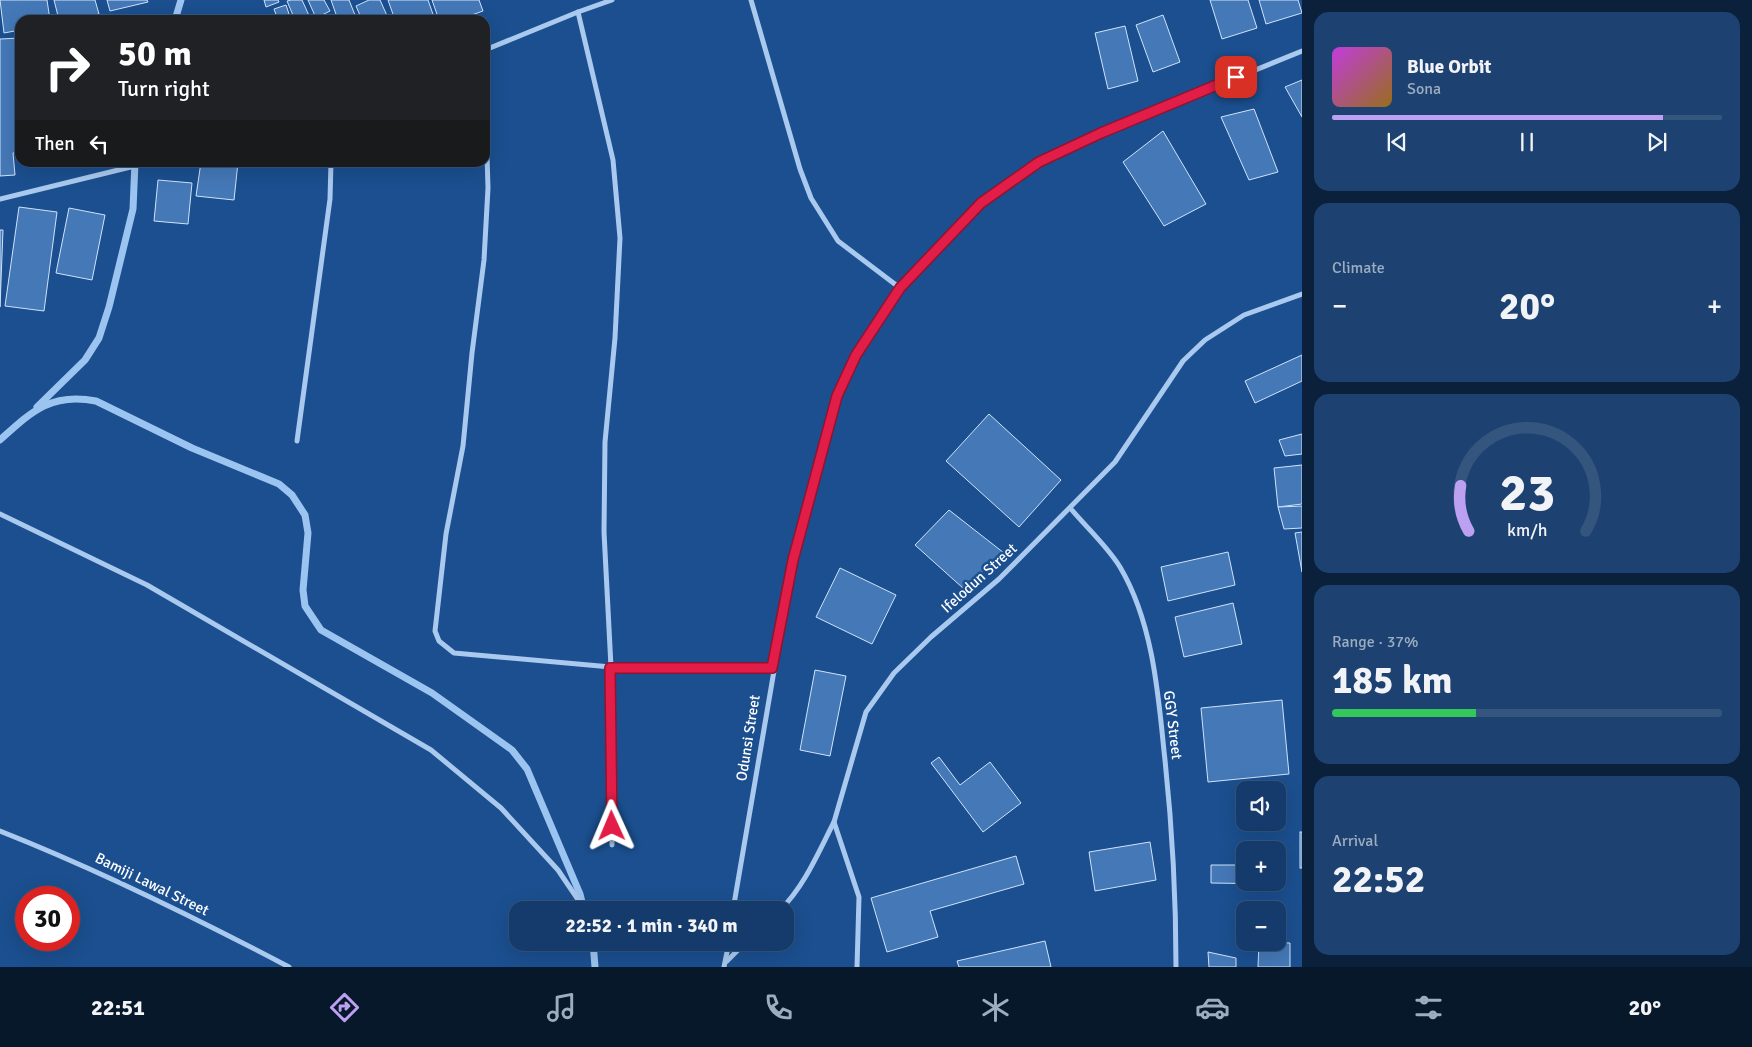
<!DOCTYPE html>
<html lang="en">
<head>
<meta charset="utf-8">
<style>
	:root { --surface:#143b6b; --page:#1d4271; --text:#f1f3f6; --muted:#9dadc1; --line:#33557e; --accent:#bca0f2 }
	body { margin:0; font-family:Signika,sans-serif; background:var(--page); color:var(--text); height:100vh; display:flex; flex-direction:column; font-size:19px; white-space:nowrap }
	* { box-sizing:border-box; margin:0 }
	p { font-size:16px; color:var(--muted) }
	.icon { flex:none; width:28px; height:28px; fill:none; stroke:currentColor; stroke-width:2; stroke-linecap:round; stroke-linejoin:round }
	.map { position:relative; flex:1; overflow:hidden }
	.details { display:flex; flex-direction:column; gap:12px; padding:12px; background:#0b203b; width:450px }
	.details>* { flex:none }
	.hud { position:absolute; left:15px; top:15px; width:475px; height:152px; border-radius:15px; box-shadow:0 5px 20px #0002,0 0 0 1px var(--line); background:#202124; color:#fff; overflow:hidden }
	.tools { position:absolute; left:1236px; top:781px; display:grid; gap:10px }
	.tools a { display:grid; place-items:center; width:50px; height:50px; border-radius:10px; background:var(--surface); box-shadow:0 5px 20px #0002,0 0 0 1px var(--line); font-size:25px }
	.speed { position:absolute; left:15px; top:886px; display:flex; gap:10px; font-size:25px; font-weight:700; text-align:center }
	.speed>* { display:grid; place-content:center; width:65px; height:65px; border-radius:50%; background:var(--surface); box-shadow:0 5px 20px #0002,0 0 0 1px var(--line); line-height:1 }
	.speed .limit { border:8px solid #d22; background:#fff; color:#111 }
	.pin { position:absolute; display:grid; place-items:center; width:42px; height:42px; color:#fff; margin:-21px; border-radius:10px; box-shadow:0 2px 8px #0006 }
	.me { position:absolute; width:55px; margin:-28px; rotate:359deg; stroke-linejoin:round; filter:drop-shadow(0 0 4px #0008) }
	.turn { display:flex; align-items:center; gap:18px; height:105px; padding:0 20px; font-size:22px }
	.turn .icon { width:65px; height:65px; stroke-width:2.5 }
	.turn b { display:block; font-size:35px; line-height:42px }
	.then { display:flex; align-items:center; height:48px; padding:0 20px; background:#0003; gap:10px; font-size:19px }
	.big { font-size:38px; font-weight:700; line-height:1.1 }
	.details .widget { flex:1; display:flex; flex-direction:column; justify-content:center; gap:8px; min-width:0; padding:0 18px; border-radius:15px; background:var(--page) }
	.details .dial { align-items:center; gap:0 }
	.dial svg { height:130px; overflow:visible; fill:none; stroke:var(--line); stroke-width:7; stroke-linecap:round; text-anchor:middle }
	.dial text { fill:var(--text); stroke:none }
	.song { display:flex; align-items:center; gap:15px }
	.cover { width:60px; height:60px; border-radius:8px; background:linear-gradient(135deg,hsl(290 70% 55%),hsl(40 70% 35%)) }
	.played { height:5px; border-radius:2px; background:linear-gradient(90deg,var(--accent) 85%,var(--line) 85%) }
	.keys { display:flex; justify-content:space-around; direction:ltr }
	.heat { display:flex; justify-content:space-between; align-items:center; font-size:28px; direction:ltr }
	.charge { height:8px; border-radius:4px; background:linear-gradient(90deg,#34c759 37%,var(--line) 0) }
	.trip { position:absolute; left:509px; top:901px; width:285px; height:50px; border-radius:15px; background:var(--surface); box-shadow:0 5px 20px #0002,0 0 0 1px var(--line); font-weight:700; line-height:50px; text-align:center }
	.tabs { display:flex; height:80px; justify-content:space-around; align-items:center; background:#08182b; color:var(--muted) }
	.tabs .icon { width:35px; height:35px }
	.tabs .on { color:var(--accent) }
	.tabs b { font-size:22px; color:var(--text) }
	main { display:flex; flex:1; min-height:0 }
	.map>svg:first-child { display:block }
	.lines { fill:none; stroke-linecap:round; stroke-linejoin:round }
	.stream { stroke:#9cc4f0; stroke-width:7 }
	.building { fill:#4478b7; stroke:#cfe3fa }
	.minor { stroke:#a9c9ee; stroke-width:5 }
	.route-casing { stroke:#92132f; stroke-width:12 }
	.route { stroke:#e11d48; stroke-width:9 }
	.labels { text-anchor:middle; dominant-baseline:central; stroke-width:5; stroke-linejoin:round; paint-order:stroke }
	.street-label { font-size:15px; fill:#fff; stroke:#1b4f8f }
</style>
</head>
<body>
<main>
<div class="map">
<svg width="1302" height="967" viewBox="0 0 1302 967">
	<rect width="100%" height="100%" fill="#1b4f8f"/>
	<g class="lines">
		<g class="stream">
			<path d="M 175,20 L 181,0"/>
			<path d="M 37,407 L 85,360 L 99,338 L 109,307 L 133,209 L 135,162"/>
			<path d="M 0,440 C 31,412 51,392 96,401 L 192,448 L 279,484 L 292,495 L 305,515 L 308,533 L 303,590 L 305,606 L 321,630 L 432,693 L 512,750 L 527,769 L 580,894 L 584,910"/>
			<path d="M 593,942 L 595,967"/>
		</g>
	</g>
	<g class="building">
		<path d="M 0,0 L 47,0 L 50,20 L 20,20 L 20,30 L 4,33 Z"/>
		<path d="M 54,0 L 95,0 L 99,14 L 75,20 L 59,20 Z"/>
		<path d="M 107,0 L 147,0 L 148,2 L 110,11 Z"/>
		<path d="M 264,0 L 278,0 L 279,2 L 266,7 Z"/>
		<path d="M 291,0 L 302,0 L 311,20 L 295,20 L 287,1 Z"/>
		<path d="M 308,0 L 324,0 L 330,11 L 316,18 Z"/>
		<path d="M 331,0 L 349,0 L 357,20 L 338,20 Z"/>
		<path d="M 369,0 L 380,0 L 389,20 L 362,20 L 356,6 Z"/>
		<path d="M 388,0 L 428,0 L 435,20 L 395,20 Z"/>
		<path d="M 432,0 L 479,0 L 483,11 L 466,17 L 467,20 L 439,20 Z"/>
		<path d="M 1210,0 L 1248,0 L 1257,28 L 1222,39 Z"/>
		<path d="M 1259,0 L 1298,0 L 1302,13 L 1266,24 Z"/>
		<path d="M 286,5 L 290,17 L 278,20 L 274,9 Z"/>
		<path d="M 274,15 L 276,20 L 255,20 Z"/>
		<path d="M 1163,15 L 1180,62 L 1153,72 L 1136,25 Z"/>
		<path d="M 1125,26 L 1138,81 L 1108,89 L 1095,33 Z"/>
		<path d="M 20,38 L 20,152 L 13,153 L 15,175 L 0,176 L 0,39 Z"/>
		<path d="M 1302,80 L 1302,117 L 1285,87 Z"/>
		<path d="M 1254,109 L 1278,172 L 1249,180 L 1221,117 Z"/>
		<path d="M 1163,131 L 1206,204 L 1164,226 L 1123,162 Z"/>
		<path d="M 201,162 L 238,162 L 234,200 L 196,196 Z"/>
		<path d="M 158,180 L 192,183 L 188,224 L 154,221 Z"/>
		<path d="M 19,207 L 57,212 L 44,311 L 5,306 Z"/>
		<path d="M 69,208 L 105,215 L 92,280 L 56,273 Z"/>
		<path d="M 0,230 L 3,230 L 0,307 Z"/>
		<path d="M 1302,355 L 1302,381 L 1255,403 L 1245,381 Z"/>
		<path d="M 989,414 L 1061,480 L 1019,527 L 946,461 Z"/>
		<path d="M 1302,434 L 1302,454 L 1285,456 L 1279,440 Z"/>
		<path d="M 1302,465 L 1302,504 L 1278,507 L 1274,468 Z"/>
		<path d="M 1302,506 L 1302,528 L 1284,529 L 1278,507 Z"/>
		<path d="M 949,510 L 1004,553 L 964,589 L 915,545 Z"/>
		<path d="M 1302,532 L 1302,572 L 1295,533 Z"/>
		<path d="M 1228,552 L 1235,585 L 1168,601 L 1161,567 Z"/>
		<path d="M 840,568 L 896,595 L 872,644 L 816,617 Z"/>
		<path d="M 1233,603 L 1242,644 L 1184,657 L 1175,617 Z"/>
		<path d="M 815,670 L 846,676 L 830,756 L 800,750 Z"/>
		<path d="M 1282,700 L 1289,774 L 1208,782 L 1201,708 Z"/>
		<path d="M 939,757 L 960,785 L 990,762 L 1021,803 L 983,832 L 931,763 Z"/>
		<rect x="1300" y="832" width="2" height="36"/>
		<path d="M 1150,842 L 1156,880 L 1095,891 L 1089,852 Z"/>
		<path d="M 1016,856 L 1024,884 L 930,911 L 938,937 L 887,952 L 871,898 Z"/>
		<path d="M 1211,865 L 1245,865 L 1245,882 L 1278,882 L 1278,866 L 1277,884 L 1211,883 Z"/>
		<path d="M 1045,941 L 1051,967 L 959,967 L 957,961 Z"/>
		<path d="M 1259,942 L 1290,943 L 1290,967 L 1258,967 Z"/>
		<path d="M 1208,952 L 1236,958 L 1236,967 L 1209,967 Z"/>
	</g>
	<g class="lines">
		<g class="minor">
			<path d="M 751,0 L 800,169 L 811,198 L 838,241 L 900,288"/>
			<path d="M 578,12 L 613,160 L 620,238 L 615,338 L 605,442 L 604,532 L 611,667 L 612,845"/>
			<path d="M 485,50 L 578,12 L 612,0"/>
			<path d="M 485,89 L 488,188 L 484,260 L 472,353 L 463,446 L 446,534 L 435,631 L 439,641 L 454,653 L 611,667 L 772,668"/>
			<path d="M 0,199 L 151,162"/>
			<path d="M 297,441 L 330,199 L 331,162"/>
			<path d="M 1071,509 C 1087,528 1107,546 1120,567 C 1152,621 1158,690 1164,751 C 1172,823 1176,894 1176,967"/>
			<path d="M 0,514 L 147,585 L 431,750 L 501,808 L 558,870 L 581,904 L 650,907 L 664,910"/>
			<path d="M 0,831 C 99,870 194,917 289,967"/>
			<path d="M 733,910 L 793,560 L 837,396 L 856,355 L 889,302 L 981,203 L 1039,162 L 1101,133 L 1302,51"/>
			<path d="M 780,910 C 804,887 819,851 834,822"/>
			<path d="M 727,961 L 746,942"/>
			<path d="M 724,967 L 729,942"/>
			<path d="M 857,967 L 859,897 L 834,822 L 866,712 L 894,673 L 931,637 L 999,579 L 1115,462 L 1183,361 L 1205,340 L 1244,315 L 1302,294"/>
		</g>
	</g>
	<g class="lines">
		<defs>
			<path id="route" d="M 612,826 L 610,668 L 772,668 L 793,560 L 837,396 L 856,355 L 900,288 L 981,203 L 1039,162 L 1101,133 L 1236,77"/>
		</defs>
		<use href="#route" class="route-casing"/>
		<use href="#route" class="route"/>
	</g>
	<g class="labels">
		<g class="street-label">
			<text transform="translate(979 578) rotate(-42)">Ifelodun Street</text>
			<text transform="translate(1173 725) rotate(83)">GGY Street</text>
			<text transform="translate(748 738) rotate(-81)">Odunsi Street</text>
			<text transform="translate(152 884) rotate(26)">Bamiji Lawal Street</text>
		</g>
	</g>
</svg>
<div class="tools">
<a><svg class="icon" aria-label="sound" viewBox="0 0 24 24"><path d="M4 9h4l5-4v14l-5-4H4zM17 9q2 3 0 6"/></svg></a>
<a>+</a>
<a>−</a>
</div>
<div class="speed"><div class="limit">30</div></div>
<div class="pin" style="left:1236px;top:77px;background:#d93025"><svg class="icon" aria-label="arrive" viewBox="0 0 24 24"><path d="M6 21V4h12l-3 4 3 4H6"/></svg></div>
<svg class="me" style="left:612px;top:826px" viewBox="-20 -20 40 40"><path d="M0-17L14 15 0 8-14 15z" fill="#e11d48" stroke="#fff" stroke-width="4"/></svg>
<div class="trip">22:52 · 1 min · 340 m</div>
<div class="hud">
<div class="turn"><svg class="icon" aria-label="right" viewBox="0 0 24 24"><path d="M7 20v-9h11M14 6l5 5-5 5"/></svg><div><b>50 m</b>Turn right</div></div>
<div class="then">Then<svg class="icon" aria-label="left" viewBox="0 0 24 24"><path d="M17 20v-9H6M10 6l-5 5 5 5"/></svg></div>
</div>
</div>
<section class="details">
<div class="widget">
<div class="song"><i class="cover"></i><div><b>Blue Orbit</b><p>Sona</p></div></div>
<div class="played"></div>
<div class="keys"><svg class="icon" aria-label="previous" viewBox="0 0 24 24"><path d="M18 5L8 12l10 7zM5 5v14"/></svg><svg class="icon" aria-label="pause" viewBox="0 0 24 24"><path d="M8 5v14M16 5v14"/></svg><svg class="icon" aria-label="next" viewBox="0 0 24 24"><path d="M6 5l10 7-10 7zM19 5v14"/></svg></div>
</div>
<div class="widget"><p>Climate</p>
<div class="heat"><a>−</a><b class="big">20°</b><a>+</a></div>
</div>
<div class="widget dial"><svg viewBox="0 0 100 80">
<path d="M14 69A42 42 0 1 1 86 69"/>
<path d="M14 69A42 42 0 0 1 9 41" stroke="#bca0f2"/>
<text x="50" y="56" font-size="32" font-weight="700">23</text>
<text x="50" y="72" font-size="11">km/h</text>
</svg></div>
<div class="widget"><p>Range · 37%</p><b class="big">185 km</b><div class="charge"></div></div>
<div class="widget"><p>Arrival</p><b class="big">22:52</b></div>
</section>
</main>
<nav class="tabs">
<b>22:51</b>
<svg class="icon on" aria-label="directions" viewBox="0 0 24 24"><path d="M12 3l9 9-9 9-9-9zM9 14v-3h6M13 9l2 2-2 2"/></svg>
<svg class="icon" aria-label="music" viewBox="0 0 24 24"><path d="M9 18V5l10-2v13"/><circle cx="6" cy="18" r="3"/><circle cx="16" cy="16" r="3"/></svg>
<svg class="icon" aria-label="phone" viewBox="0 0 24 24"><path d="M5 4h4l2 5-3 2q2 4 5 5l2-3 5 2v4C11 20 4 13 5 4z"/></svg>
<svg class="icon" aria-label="climate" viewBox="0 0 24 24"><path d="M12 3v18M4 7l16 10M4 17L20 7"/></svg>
<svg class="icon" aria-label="car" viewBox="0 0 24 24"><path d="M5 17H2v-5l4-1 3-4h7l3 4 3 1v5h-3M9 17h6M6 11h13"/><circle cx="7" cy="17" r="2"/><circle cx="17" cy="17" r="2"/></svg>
<svg class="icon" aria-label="filters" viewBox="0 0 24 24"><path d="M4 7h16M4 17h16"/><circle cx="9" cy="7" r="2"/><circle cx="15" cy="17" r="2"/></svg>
<b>20°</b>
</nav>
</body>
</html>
